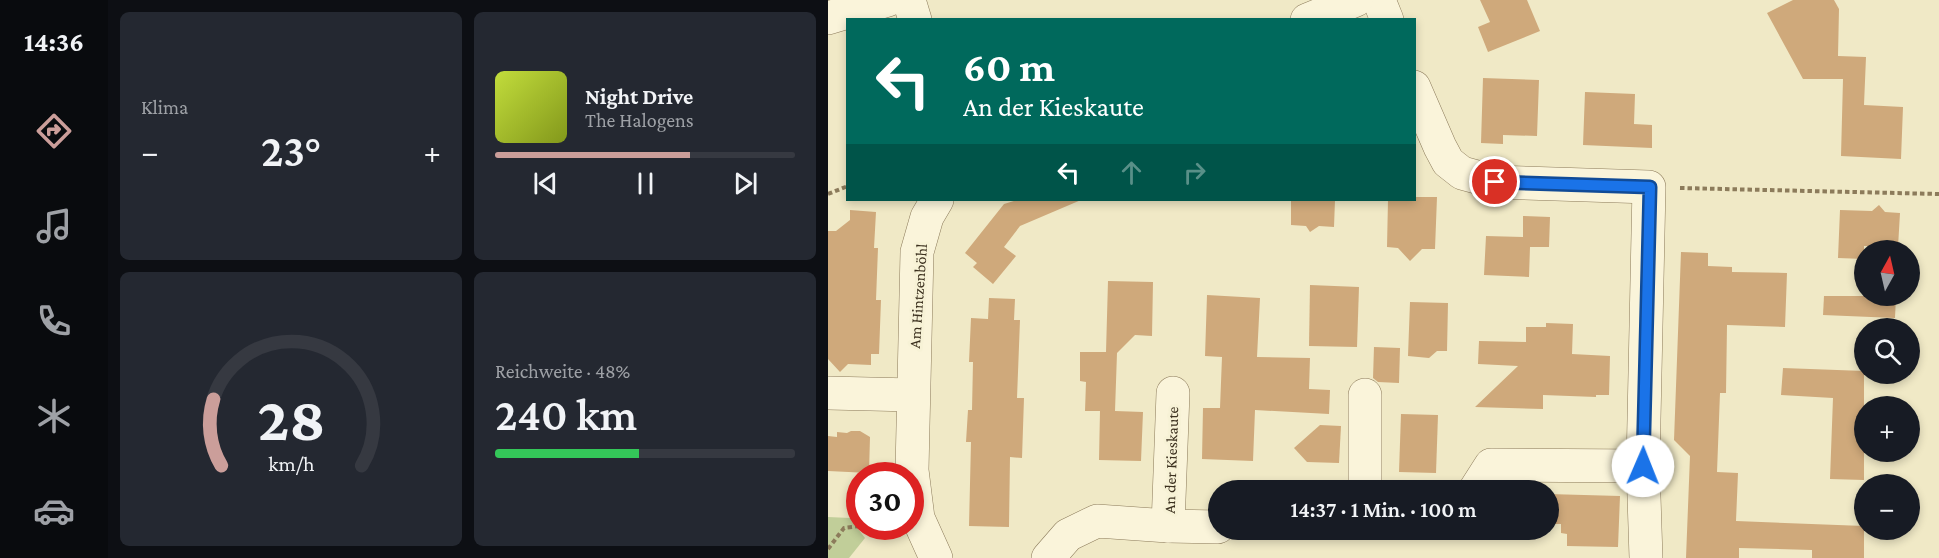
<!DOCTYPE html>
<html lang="de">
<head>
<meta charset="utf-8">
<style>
	:root { --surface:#171b24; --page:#242831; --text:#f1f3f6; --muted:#9ea1a6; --line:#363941; --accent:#cb9e9a }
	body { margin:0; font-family:"Crimson Pro",serif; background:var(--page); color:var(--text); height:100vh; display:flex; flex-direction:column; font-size:22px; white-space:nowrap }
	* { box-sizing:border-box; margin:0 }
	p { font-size:20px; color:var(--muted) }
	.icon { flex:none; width:33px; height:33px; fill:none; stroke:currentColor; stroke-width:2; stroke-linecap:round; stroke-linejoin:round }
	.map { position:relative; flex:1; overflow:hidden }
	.details { display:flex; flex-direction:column; gap:12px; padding:12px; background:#0d0f14; width:720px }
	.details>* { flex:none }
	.hud { position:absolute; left:18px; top:18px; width:570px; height:183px; border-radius:0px; box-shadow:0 3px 9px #0003; background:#00695c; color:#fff; overflow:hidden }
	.needle { width:39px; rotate:8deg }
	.fabs { position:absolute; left:1026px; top:240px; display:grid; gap:12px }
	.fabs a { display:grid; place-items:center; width:66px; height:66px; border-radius:50%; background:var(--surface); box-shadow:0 3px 9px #0003; font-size:30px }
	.speed { position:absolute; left:18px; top:462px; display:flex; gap:12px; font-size:30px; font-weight:700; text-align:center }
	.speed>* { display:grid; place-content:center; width:78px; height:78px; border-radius:50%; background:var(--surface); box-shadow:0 3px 9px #0003; line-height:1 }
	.speed .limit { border:9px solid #d22; background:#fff; color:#111 }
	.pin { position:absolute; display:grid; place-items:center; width:51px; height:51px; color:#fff; margin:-26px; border:3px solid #fff; border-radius:50%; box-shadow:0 2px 6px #0007 }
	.me { position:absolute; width:66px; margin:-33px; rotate:1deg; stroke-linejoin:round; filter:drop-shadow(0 0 4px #0008) }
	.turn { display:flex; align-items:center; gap:21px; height:126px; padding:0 18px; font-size:27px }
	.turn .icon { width:78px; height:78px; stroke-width:2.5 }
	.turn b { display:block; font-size:42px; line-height:51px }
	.lanes { display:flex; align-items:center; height:57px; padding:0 18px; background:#0003; justify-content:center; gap:30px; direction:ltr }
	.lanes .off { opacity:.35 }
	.big { font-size:45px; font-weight:600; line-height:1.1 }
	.details .tile { flex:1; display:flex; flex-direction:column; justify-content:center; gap:9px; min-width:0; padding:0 21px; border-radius:9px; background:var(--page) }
	.details .dial { align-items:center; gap:0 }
	.dial svg { height:156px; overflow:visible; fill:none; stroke:var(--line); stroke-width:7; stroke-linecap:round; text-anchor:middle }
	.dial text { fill:var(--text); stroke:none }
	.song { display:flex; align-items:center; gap:18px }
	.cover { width:72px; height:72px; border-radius:9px; background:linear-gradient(135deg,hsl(70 70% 55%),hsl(70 70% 35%)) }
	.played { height:6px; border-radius:3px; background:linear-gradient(90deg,var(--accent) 65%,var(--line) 65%) }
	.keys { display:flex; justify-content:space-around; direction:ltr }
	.heat { display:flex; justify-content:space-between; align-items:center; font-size:33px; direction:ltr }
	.charge { height:9px; border-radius:4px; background:linear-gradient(90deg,#34c759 48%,var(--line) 0) }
	.details .tiles { flex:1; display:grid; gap:12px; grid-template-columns:repeat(2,1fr) }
	.trip { position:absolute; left:380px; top:480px; width:351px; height:60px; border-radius:30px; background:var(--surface); box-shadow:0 3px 9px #0003; font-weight:600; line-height:60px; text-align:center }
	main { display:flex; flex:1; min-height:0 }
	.dock { display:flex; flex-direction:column; width:108px; justify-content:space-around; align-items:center; background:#090b0e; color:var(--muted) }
	.dock .icon { width:42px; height:42px }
	.dock .current { color:var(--accent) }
	.dock b { font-size:27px; color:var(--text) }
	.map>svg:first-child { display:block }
	.green { fill:#c1ce99 }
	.building { fill:#cfa97b }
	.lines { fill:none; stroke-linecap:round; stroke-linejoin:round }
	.minor-casing { stroke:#8c7b5b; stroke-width:34 }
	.path { stroke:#8c7b5b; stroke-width:4; stroke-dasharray:4.5 3; stroke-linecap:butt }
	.minor { stroke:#faf4da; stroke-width:33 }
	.route-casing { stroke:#114b97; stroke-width:15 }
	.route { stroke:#1a73e8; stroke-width:10 }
	.labels { text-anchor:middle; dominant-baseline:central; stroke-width:6; stroke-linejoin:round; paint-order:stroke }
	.street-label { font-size:16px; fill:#3c311f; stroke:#f7f2d6 }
</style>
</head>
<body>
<main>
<nav class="dock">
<b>14:36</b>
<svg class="icon current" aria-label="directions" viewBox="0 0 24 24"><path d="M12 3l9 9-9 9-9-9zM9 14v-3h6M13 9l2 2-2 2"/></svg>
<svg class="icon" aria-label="music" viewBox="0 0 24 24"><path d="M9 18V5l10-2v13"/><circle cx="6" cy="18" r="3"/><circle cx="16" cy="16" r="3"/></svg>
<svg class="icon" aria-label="phone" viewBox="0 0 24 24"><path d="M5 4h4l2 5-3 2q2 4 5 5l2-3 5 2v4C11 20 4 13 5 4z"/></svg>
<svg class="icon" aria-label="climate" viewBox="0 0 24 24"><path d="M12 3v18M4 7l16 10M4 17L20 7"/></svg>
<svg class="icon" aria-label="car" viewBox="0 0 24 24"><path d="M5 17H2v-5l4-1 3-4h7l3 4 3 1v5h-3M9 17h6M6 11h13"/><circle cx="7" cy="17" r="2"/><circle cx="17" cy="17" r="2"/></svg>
</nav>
<section class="details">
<div class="tiles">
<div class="tile"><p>Klima</p>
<div class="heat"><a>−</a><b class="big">23°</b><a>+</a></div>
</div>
<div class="tile">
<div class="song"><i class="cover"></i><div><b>Night Drive</b><p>The Halogens</p></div></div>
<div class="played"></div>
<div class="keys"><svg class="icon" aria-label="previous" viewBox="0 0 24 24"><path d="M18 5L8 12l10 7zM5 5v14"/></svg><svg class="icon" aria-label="pause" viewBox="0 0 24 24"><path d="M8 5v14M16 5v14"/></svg><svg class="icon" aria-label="next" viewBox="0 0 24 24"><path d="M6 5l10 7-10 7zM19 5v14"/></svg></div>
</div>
<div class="tile dial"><svg viewBox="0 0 100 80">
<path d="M14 69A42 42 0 1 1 86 69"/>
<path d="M14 69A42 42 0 0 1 10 35" stroke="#cb9e9a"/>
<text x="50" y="56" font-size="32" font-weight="700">28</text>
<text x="50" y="72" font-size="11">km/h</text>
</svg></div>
<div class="tile"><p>Reichweite · 48%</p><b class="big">240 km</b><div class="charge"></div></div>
</div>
</section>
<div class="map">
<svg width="1111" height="558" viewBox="0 0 1111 558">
	<rect width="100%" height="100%" fill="#f0e9c6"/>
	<path class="green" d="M 0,517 L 22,518 L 37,538 L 21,558 L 0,558 Z"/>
	<g class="building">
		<path d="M 652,0 L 699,0 L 712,31 L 660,52 L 650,27 L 662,22 Z"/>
		<path d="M 965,0 L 1006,0 L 1011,9 L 1010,56 L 1038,57 L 1036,105 L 1075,107 L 1073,159 L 1013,156 L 1015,79 L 975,79 L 939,13 Z"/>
		<path d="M 655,78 L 711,80 L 709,136 L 675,135 L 675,144 L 653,143 Z"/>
		<path d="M 757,92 L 807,94 L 806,124 L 824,125 L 824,148 L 755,145 Z"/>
		<path d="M 586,197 L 609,197 L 607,249 L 594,249 L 582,261 L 570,248 L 559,247 L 560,200 L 586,200 Z"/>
		<path d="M 189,200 L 253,200 L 192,226 L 176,247 L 188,256 L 165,284 L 145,267 L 149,263 L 137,253 L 176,204 Z"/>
		<path d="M 463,200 L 507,200 L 506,227 L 491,226 L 482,232 L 478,226 L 463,225 Z"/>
		<path d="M 1051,205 L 1057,212 L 1072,213 L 1070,247 L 1036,246 L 1036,259 L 1010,258 L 1012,210 L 1044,211 Z"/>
		<path d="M 22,210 L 48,212 L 46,248 L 50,248 L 48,300 L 53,300 L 51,354 L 43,354 L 43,365 L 20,364 L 12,372 L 0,359 L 0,231 L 8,231 L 22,220 Z"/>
		<path d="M 695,216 L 722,217 L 721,247 L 702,247 L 701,277 L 656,275 L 658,236 L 695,237 Z"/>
		<path d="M 853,252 L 880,253 L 880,266 L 904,267 L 904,272 L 959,273 L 957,327 L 899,325 L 898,393 L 892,393 L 889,472 L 910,473 L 908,521 L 1036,526 L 1036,558 L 984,558 L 984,550 L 911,548 L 911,558 L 858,558 L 862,456 L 846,440 Z"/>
		<path d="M 280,281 L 325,282 L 324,336 L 307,335 L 289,353 L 287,411 L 315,412 L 313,461 L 271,460 L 272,411 L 257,411 L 258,382 L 252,381 L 252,352 L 278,352 Z"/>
		<path d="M 482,285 L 531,287 L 529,347 L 481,346 Z"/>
		<path d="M 379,295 L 432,298 L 429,357 L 482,358 L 481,389 L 502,390 L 501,414 L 427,410 L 425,461 L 374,459 L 375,408 L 392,408 L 394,357 L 377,356 Z"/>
		<path d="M 996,296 L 1068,296 L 1067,318 L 995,315 Z"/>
		<path d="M 161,298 L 187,299 L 186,320 L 192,320 L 189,398 L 196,398 L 194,458 L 182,457 L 181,527 L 141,526 L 143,442 L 138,442 L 140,410 L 144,410 L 145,362 L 141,362 L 143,318 L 160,319 Z"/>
		<path d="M 582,302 L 620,303 L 619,351 L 609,351 L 601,358 L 580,356 Z"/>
		<path d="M 718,323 L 745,324 L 744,354 L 782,356 L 781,395 L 768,395 L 768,397 L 715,395 L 715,409 L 647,407 L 690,366 L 650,364 L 651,341 L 698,342 L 698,327 L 718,327 Z"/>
		<path d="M 546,347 L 572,348 L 571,383 L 550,382 L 545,378 Z"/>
		<path d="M 955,368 L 1036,371 L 1036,480 L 1002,479 L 1005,398 L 953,395 Z"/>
		<path d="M 573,414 L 610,415 L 608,473 L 571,472 Z"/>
		<path d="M 492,425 L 513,426 L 511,463 L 479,462 L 466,448 Z"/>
		<path d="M 23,431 L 32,431 L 42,437 L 41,473 L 0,471 L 0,436 L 9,437 L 9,432 L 19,433 Z"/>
		<path d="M 720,494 L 792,496 L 790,547 L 739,546 L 739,534 L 733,533 L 733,524 L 720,524 Z"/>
	</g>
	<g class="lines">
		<defs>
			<g id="minor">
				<path d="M 81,0 L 87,20"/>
				<path d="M 551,0 L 559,20"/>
				<path d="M 0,18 L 60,0"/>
				<path d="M 479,20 L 528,0"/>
				<path d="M 586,87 L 612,147 L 620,162 L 634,173 L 667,182 L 821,187 L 815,466 L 663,465 L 647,490"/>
				<path d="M 0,393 L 85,395"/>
				<path d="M 537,395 L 537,490"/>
				<path d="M 815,466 L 818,558"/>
				<path d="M 340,526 L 345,393"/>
				<path d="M 108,558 L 90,518 L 84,470 L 89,252 L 99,217 L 109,200"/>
				<path d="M 220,558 L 240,535 L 269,521 L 340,526 L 390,527"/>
			</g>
		</defs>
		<use href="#minor" class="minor-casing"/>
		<g class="path">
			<path d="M 852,188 L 1111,194"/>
			<path d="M 0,194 L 20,186"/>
			<path d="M 0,549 L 16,528 L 32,526"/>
		</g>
		<use href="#minor" class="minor"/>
	</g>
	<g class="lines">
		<defs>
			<path id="route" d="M 667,182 L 822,187 L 815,466"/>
		</defs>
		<use href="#route" class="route-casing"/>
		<use href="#route" class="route"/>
	</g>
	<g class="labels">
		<g class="street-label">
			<text transform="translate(90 296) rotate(-86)">Am Hintzenböhl</text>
			<text transform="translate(343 460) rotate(-88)">An der Kieskaute</text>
		</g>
	</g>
</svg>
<div class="fabs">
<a><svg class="needle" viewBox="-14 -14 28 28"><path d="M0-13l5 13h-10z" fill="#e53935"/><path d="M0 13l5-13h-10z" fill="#9ea1a6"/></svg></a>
<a><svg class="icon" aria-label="search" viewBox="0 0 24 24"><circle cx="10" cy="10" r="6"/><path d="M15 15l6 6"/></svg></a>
<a>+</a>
<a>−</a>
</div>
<div class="speed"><div class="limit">30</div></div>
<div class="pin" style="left:667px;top:182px;background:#d93025"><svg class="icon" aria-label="arrive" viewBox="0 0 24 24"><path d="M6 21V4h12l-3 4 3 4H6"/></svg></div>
<svg class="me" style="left:815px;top:466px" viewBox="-20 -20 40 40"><circle r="19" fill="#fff"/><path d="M0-13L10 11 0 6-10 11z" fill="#1a73e8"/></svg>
<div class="trip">14:37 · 1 Min. · 100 m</div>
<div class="hud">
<div class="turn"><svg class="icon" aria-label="left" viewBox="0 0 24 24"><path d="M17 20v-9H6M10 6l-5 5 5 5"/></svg><div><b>60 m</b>An der Kieskaute</div></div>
<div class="lanes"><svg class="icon" aria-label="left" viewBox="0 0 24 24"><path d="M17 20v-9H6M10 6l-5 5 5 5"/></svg><svg class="icon off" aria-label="ahead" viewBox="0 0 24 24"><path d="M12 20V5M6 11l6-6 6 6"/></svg><svg class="icon off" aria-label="right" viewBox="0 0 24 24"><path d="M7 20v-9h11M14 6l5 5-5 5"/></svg></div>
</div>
</div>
</main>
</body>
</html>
